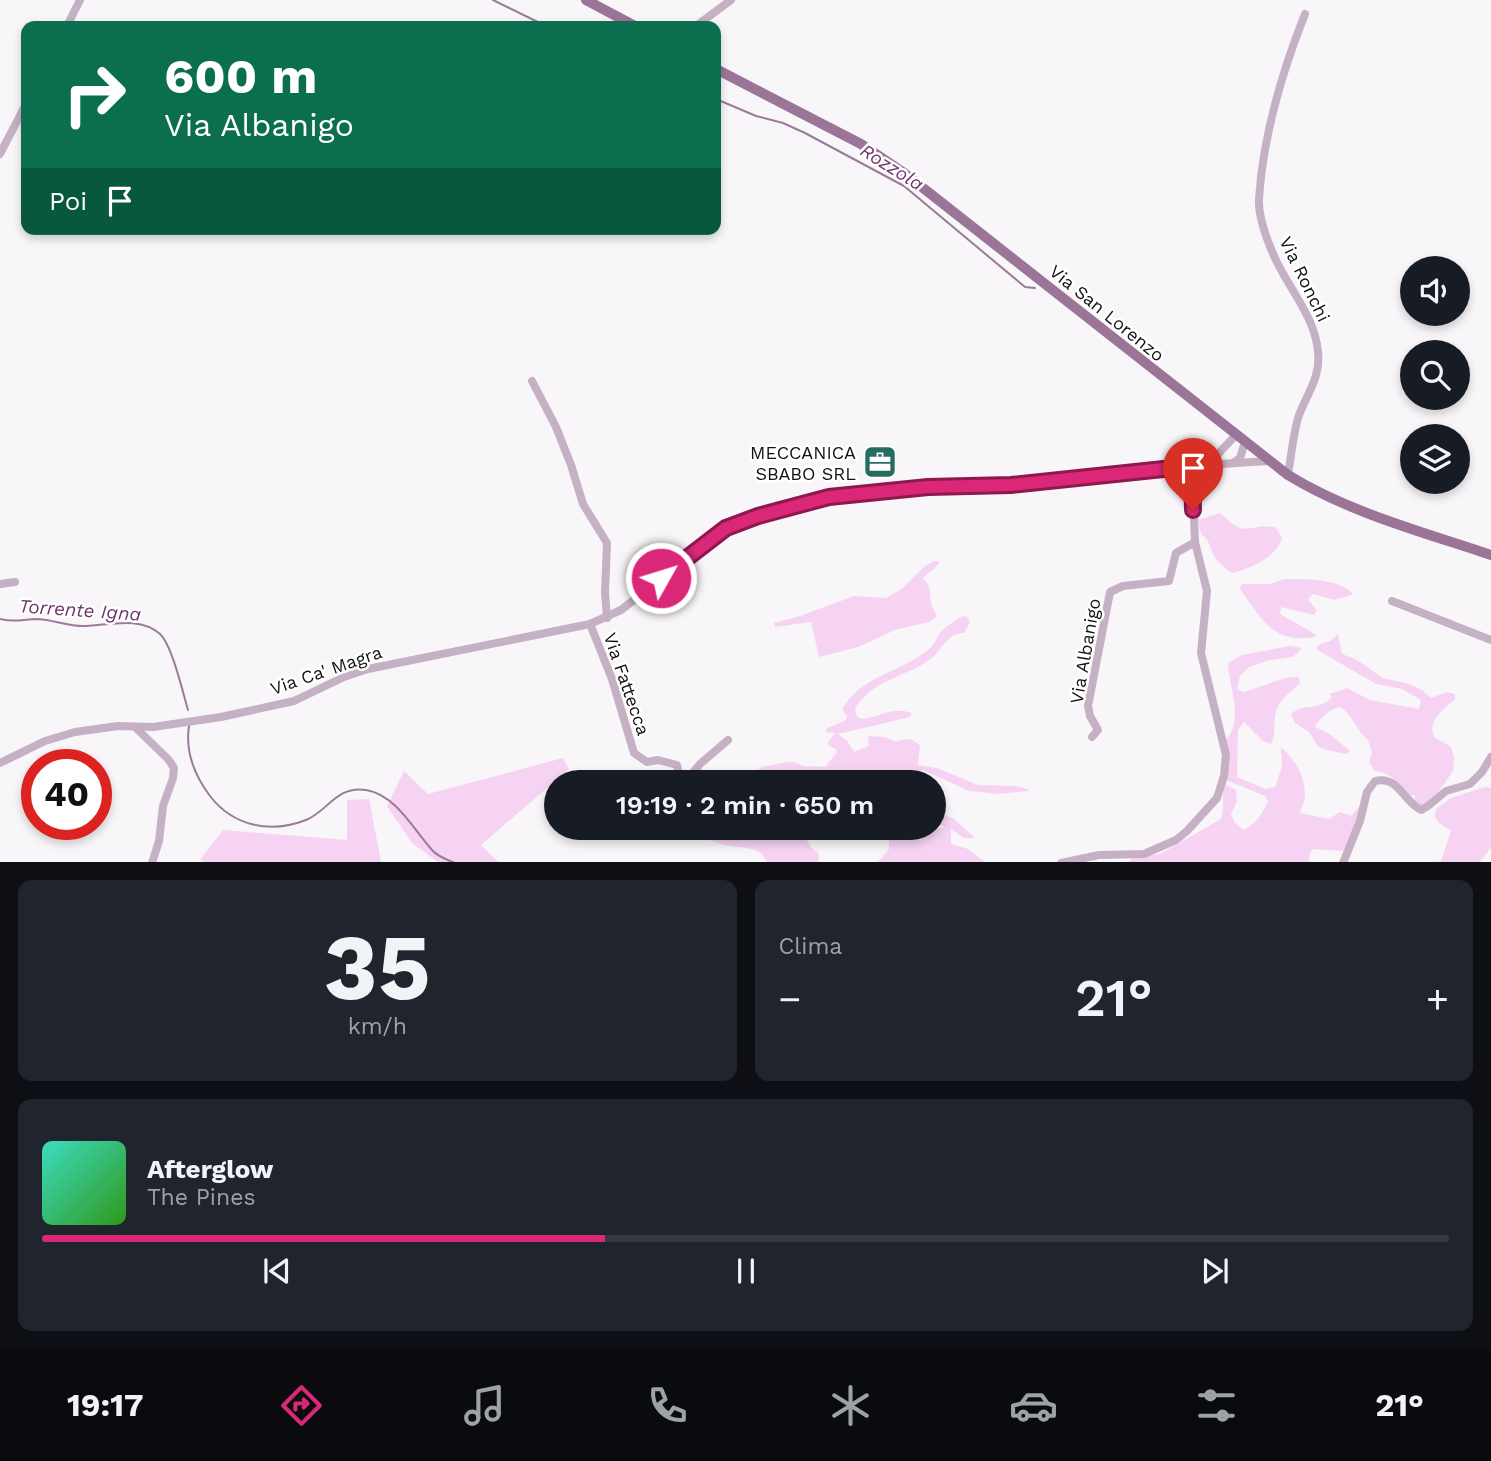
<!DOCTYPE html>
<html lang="it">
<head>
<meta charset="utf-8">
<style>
	:root { --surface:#171b24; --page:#20242c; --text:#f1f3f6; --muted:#9ea1a6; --line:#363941; --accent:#db2777 }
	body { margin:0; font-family:"Work Sans",sans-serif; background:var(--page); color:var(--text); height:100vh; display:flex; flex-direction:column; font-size:26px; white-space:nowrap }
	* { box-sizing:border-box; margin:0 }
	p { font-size:23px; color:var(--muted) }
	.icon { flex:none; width:38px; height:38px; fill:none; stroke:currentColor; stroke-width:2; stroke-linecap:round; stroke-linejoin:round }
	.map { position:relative; height:862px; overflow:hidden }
	.drawer { display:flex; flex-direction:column; gap:18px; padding:18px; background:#0d0f14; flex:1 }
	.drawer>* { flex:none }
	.banner { position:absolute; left:21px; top:21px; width:700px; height:214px; border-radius:14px; box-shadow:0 4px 10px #0003; background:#0b6e4f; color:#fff; overflow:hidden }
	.tools { position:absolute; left:1400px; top:256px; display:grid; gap:14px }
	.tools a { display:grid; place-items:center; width:70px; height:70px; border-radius:50%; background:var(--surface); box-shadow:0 4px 10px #0003; font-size:35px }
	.speed { position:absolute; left:21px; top:749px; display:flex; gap:14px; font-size:35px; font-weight:700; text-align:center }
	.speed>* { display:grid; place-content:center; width:91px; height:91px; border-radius:50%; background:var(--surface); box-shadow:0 4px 10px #0003; line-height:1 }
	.speed .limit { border:10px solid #d22; background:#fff; color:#111 }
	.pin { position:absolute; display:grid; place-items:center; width:60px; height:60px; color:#fff; margin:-72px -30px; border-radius:50% 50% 50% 0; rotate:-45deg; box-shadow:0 0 7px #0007 }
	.pin .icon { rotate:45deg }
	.me { position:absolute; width:77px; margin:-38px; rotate:51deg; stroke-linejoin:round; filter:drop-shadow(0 0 5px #0008) }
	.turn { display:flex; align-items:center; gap:24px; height:147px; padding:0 28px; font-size:32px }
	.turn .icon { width:91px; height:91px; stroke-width:2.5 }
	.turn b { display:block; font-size:49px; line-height:60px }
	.then { display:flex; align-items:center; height:66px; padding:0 28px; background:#0003; gap:14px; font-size:26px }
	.big { font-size:52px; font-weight:600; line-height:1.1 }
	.drawer .widget { flex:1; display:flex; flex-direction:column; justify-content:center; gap:10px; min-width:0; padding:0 24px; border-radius:14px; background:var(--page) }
	.drawer .dial { align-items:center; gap:0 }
	.dial b { font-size:91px; line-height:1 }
	.song { display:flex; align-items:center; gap:21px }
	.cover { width:84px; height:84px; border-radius:10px; background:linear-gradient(135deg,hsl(170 70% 55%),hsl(110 70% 35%)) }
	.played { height:7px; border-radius:4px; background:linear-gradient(90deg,var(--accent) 40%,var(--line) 40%) }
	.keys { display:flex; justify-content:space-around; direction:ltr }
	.heat { display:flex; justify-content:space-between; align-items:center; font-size:38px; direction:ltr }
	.drawer .tiles { flex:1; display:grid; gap:18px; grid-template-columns:1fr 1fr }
	.widget:last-child { grid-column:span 2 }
	.trip { position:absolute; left:544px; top:770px; width:402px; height:70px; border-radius:35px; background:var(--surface); box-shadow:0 4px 10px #0003; font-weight:600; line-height:70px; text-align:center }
	.tab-bar { display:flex; height:112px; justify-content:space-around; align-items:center; background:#090b0e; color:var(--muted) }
	.tab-bar .icon { width:49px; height:49px }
	.tab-bar .on { color:var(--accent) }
	.tab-bar b { font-size:32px; color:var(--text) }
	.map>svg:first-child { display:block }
	.green { fill:#f6d3f2 }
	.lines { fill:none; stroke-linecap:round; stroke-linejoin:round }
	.stream { stroke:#9c7a99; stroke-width:2 }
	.minor { stroke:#c6b0c4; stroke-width:8 }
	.major { stroke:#9b7598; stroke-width:10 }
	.route-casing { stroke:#8e194d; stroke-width:18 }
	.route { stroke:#db2777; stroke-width:12 }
	.labels { text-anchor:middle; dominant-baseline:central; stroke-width:5; stroke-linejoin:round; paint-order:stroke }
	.street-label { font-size:18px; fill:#131213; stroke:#fff }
	.poi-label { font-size:18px; fill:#131213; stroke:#fff; text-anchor:end }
	.water-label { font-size:19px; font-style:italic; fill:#6e346b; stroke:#fff }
</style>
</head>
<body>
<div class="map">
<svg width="1491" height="863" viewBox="0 0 1491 863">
	<rect width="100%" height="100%" fill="#f8f6f8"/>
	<g class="green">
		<path d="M 1220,513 C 1226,518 1232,525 1240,528 C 1251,531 1262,523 1276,528 L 1282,538 C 1278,556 1249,570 1232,573 C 1223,567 1214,559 1211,549 C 1208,541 1208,539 1201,534 L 1198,520 Z"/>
		<path d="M 934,561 L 939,561 L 939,564 L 923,578 L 929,586 L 931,604 L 937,616 L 929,622 L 895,630 L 858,647 L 819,657 L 811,622 L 775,627 L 774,623 L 800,616 L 854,596 L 886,598 L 903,588 L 925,566 Z"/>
		<path d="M 1284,579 C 1305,579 1338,578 1353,594 L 1335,600 L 1313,594 L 1308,599 L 1317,611 L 1314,615 L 1281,607 L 1280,614 L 1317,635 C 1311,640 1308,637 1301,638 C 1271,640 1256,611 1240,589 L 1242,584 L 1270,584 Z"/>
		<path d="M 966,616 L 970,622 L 964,633 C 948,633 945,645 935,655 C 912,677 871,678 855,709 L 857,717 L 862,719 C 881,717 891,706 912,713 L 910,717 L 838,734 L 848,742 L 854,752 L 869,746 L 868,736 L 885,737 L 896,742 C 905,738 913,738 920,746 L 918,765 L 937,768 L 978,785 L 1013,786 L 1028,789 L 1028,791 L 999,794 L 969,791 L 923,770 L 918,775 L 919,782 L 760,782 L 747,777 L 762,767 L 787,762 L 794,762 L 804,766 L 825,767 L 837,752 L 836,749 L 828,745 L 828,742 L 835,733 L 826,732 L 826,729 L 846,720 L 847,716 L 842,710 C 860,675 902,673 930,648 C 936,643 937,635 943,630 C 948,624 955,623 960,617 Z"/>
		<path d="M 1338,634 L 1342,654 L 1357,660 L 1383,678 L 1409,684 L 1422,690 L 1431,698 L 1447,692 L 1455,694 L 1455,699 C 1444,709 1427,721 1434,737 L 1451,747 L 1454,757 L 1453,771 L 1433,800 L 1420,806 L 1415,803 L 1415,795 L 1407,795 C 1399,783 1390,772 1375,771 L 1369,763 L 1372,752 L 1368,740 C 1359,734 1354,718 1342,708 C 1333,706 1319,718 1315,727 L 1331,735 L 1350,751 L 1346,754 L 1323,749 L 1317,745 L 1309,732 L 1295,723 L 1291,714 C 1304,702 1319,712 1332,697 L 1330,694 L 1347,688 L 1370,700 L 1419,709 L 1421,700 L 1402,689 L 1376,684 L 1316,649 L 1318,645 L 1330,641 Z"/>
		<path d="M 1290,646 L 1302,648 L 1293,657 L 1270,660 L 1249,667 L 1240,676 L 1237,689 L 1243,692 C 1258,689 1285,675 1299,677 L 1300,683 C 1291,692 1282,697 1277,709 C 1272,720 1277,733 1271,744 L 1263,741 L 1244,722 L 1238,730 L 1237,777 L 1266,789 L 1275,787 L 1282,767 L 1281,747 C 1296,761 1305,775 1305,797 C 1305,803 1301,808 1300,813 L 1329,819 L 1340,812 L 1351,816 L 1361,804 L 1361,815 L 1345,848 L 1342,851 L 1313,849 L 1310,853 L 1309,862 L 1126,863 L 1135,857 L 1160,854 L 1221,819 C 1225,809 1221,797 1225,784 L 1236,790 L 1237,801 L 1231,814 L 1235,823 L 1244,830 C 1257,823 1262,814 1268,801 L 1265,796 L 1226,780 L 1225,741 C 1245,720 1229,689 1228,663 L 1242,655 Z"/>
		<path d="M 563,758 L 569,769 L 481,845 L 498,862 L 438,862 L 412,843 L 387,806 L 404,771 L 428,794 Z"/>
		<path d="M 1485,787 L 1491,788 L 1491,847 L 1480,862 L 1436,862 L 1441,861 L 1451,831 L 1438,822 L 1435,817 L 1436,809 L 1451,798 Z"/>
		<path d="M 369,799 L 381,862 L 206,863 L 200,860 L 223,830 L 347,840 L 347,800 Z"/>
		<path d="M 935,811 L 954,819 L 975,838 L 964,838 L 951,829 L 951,844 L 968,849 L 985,862 L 878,862 L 889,849 L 888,833 L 885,828 L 934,828 L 935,826 L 940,829 L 945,827 L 935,821 Z"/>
		<path d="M 694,828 L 706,828 L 715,838 L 723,840 L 750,838 L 769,828 L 799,828 L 811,847 L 819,854 L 818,862 L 767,862 L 760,852 C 750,847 742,848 731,846 C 716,845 705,837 694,828 Z"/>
	</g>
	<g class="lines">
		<g class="stream">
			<path d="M 493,0 L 546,26"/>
			<path d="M 716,99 L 756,116 L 783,123 L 805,133 L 904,186 L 1025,287 L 1035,288"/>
			<path d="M 0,619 C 17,623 22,619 38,619 C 54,620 70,627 86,626 C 110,625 140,616 160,634 C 172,645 183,693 188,710"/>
			<path d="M 189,726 C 185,752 195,776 210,796 C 233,826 270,834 306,820 C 327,812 337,785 366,790 C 396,795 413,829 432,850 C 437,856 447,860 455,863"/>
		</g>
		<g class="minor">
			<path d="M 67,26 L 80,0"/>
			<path d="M 696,26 L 731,0"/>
			<path d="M 0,154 L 26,104"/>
			<path d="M 532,381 L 556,427 L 571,465 L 583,504 L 607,543 L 605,593 L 607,618"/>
			<path d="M 1233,463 L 1240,458 L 1245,442"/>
			<path d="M 1205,465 L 1268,461"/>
			<path d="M 1288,475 C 1291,457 1293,436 1298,418 C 1306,395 1321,378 1318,352 C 1315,316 1288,288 1274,256 C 1267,240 1258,217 1259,199 C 1263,136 1282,72 1305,14"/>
			<path d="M 0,584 L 15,582"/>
			<path d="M 1392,601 L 1491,640"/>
			<path d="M 590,624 L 612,679 L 634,753 L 647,762 L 658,760 L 677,765 L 680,780 L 687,780 L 700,764 L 728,740"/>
			<path d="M 136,728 L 168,759 L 174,768 L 173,778 L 163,806 L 159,841 L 152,863"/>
			<path d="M 1092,737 L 1098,730 L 1090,716 L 1088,706 L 1110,592 L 1123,586 L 1169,581 L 1176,553 L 1195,542"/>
			<path d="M 0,763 L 45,741 L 75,732 L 118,726 L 153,727 L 221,717 L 294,701 L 344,677 L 368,669 L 590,624 L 621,610 L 726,528 L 758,515 L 846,495 L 928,487 L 1011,485 L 1202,465 L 1216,456 L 1236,435"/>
			<path d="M 1061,863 L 1099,855 L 1144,854 L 1176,840 L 1187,831 L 1217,798 L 1224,776 L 1226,755 L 1201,653 L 1207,591 L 1195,542 L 1192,466"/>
			<path d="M 1343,863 L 1360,821 L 1367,792 L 1375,781 C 1398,775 1403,801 1421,810 L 1428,806 L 1446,791 L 1470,784 L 1482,772 L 1491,757"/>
		</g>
		<g class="major">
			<path d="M 586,0 L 635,26"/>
			<path d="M 716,69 L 861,144 L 904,173 L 1288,475 C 1350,513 1423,532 1491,555"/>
		</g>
	</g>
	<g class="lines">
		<defs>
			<path id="route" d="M 661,578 L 726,528 L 758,516 L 829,497 L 928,487 L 1011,485 L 1192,466 L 1193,510"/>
		</defs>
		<use href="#route" class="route-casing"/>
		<use href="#route" class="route"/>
	</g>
	<defs>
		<symbol id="office-square" viewBox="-11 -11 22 22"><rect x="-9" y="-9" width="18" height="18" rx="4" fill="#276c60" stroke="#fff"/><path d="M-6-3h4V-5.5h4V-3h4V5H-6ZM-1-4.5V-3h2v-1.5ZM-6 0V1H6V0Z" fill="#fff"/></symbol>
	</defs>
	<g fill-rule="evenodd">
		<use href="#office-square" x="861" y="443" width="38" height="38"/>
	</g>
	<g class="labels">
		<g class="street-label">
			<text transform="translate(1305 279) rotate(64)">Via Ronchi</text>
			<text transform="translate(1107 313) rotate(39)">Via San Lorenzo</text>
			<text transform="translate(1085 651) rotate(-80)">Via Albanigo</text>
			<text transform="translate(326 670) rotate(-19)">Via Ca' Magra</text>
			<text transform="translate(627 684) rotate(71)">Via Fattecca</text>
		</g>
		<g class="poi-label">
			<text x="856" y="452">MECCANICA<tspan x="856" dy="21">SBABO SRL</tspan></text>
		</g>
		<g class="water-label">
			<text transform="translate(892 167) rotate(32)">Rozzola</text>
			<text transform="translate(80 610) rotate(4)">Torrente Igna</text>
		</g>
	</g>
</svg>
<div class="tools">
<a><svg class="icon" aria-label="sound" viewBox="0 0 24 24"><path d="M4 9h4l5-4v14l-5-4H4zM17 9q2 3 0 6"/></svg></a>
<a><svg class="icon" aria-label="search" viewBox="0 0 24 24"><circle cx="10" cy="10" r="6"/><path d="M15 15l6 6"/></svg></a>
<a><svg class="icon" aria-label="layers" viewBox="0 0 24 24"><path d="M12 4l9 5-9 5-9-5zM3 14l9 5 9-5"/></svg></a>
</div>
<div class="speed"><div class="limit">40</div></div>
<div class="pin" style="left:1193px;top:510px;background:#d93025"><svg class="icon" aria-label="arrive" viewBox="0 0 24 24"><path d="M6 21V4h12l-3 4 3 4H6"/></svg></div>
<svg class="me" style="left:661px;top:578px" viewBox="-20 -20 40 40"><circle r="17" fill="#db2777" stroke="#fff" stroke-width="3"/><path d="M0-11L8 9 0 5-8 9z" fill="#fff"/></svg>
<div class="trip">19:19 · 2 min · 650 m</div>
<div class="banner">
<div class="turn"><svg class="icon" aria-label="right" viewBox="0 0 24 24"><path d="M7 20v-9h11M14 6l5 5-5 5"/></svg><div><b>600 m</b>Via Albanigo</div></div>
<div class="then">Poi<svg class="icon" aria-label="arrive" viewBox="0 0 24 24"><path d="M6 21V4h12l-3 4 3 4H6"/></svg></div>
</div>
</div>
<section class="drawer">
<div class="tiles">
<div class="widget dial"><b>35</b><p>km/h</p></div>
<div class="widget"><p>Clima</p>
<div class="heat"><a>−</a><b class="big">21°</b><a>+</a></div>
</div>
<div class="widget">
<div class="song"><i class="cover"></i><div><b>Afterglow</b><p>The Pines</p></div></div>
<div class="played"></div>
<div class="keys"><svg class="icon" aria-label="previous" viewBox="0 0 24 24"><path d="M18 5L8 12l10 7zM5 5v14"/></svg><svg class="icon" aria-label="pause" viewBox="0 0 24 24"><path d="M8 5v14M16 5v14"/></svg><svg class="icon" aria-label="next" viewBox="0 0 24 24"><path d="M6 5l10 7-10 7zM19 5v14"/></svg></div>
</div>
</div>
</section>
<nav class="tab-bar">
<b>19:17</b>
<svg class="icon on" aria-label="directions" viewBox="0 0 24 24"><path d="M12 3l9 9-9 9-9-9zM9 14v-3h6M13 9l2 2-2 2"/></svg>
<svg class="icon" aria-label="music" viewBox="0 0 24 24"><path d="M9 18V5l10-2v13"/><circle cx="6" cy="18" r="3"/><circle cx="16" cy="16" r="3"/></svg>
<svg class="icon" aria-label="phone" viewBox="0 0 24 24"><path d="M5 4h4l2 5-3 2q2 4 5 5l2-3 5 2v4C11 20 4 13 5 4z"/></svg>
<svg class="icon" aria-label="climate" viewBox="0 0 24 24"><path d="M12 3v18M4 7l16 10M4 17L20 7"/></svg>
<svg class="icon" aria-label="car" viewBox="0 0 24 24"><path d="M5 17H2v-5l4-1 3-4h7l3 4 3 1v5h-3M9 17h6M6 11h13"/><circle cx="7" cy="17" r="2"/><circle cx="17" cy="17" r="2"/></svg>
<svg class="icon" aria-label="filters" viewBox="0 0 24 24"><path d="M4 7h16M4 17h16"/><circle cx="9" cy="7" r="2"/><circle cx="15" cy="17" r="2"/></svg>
<b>21°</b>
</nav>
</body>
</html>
